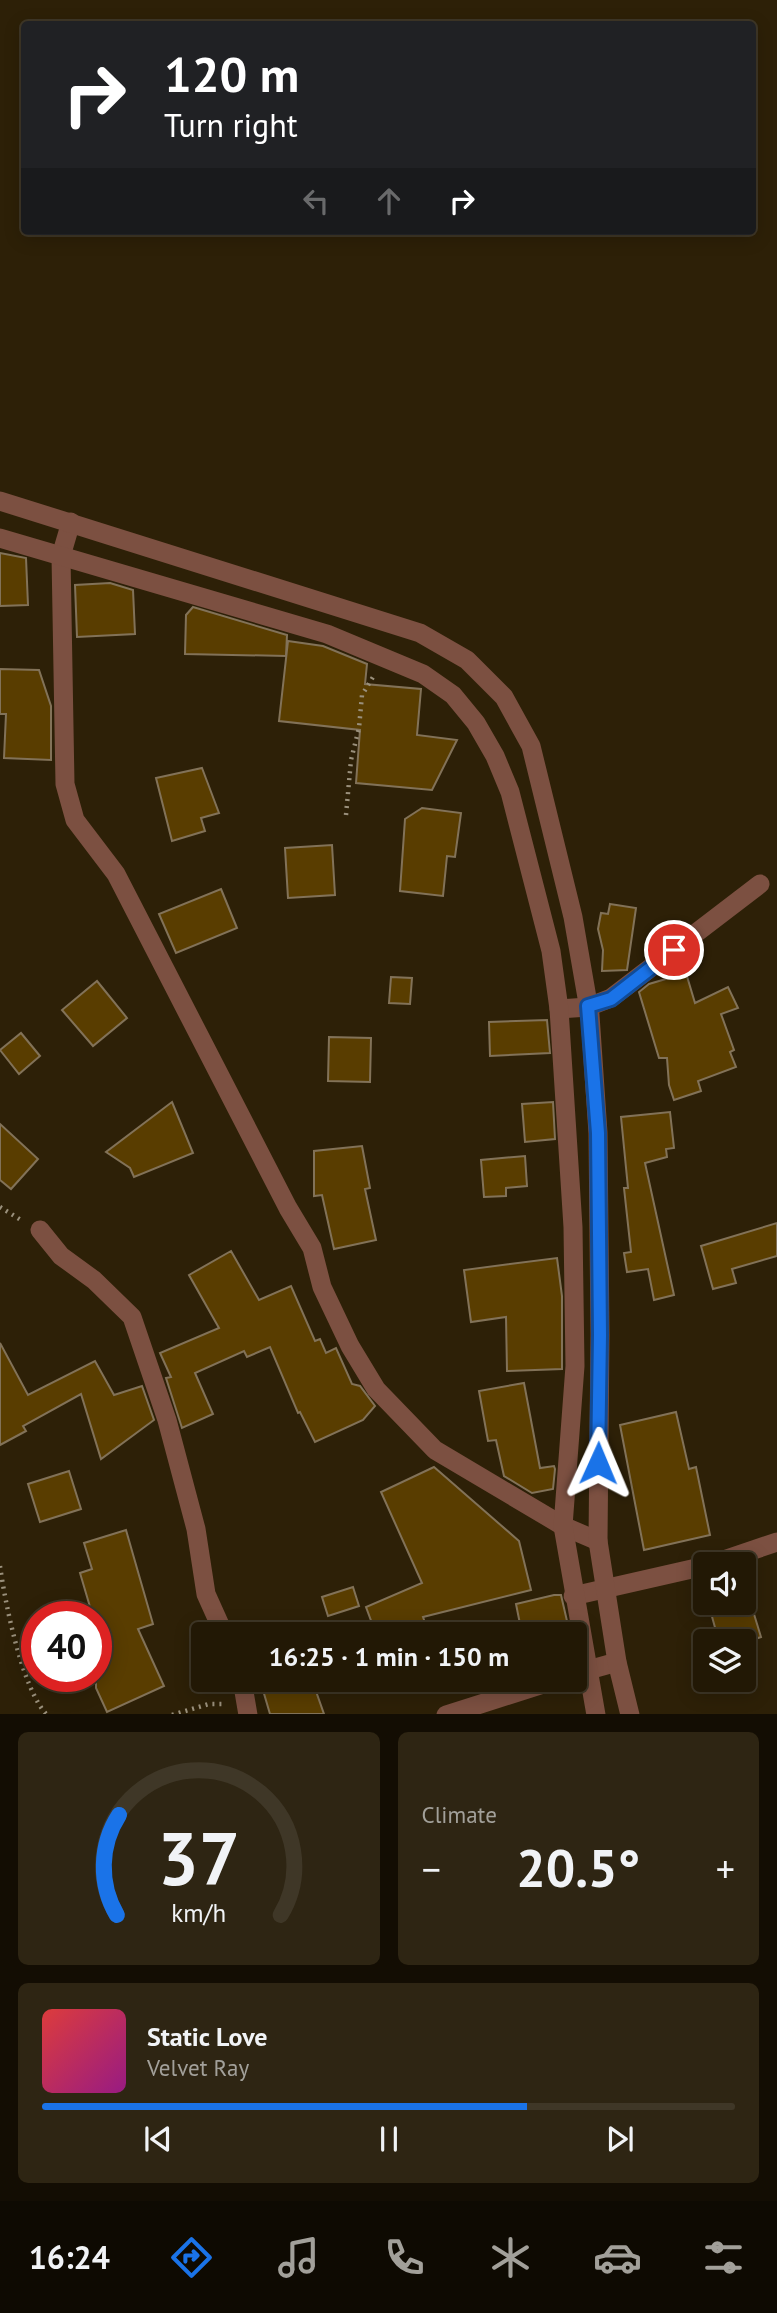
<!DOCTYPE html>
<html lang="en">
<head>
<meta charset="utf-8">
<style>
	:root { --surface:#221805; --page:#2e2513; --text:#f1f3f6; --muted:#a2a09a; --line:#3f3727; --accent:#1a73e8 }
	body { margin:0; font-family:"PT Sans",sans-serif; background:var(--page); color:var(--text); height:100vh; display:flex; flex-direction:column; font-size:26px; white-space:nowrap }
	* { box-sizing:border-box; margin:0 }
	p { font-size:23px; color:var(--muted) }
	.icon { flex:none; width:38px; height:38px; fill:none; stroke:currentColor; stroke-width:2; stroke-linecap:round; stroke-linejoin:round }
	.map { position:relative; height:1714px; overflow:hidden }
	.panel { display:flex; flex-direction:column; gap:18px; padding:18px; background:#130d03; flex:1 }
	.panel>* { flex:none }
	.hud { position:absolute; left:21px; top:21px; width:735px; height:214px; border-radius:7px; box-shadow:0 4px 18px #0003,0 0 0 2px var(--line); background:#202124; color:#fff; overflow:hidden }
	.buttons { position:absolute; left:693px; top:1552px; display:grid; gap:14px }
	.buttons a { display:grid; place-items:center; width:63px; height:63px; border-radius:7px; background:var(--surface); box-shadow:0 4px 18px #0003,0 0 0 2px var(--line); font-size:35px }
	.speed { position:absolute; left:21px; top:1601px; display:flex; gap:14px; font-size:35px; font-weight:700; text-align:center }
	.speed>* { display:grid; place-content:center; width:91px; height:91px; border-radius:50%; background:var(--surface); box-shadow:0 4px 18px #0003,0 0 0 2px var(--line); line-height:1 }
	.speed .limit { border:10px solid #d22; background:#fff; color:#111 }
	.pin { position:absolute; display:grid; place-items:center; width:60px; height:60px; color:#fff; margin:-30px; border:4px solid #fff; border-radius:50%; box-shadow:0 2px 7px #0007 }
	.me { position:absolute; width:77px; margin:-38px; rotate:1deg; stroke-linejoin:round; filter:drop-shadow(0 0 5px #0008) }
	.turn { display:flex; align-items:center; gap:24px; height:147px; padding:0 28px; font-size:32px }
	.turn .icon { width:91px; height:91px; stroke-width:2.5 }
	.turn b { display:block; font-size:49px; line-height:60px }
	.lanes { display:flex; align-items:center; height:66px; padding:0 28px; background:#0003; justify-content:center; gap:35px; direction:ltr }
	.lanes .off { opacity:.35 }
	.big { font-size:52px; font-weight:800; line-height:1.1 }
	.panel .card { flex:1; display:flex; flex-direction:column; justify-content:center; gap:10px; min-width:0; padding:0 24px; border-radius:10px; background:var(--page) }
	.panel .dial { align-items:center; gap:0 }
	.dial svg { height:182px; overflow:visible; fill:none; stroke:var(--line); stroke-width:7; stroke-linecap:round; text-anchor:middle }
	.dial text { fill:var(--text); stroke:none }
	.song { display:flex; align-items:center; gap:21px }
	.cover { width:84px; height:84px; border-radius:10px; background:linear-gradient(135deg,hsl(0 70% 55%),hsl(310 70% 35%)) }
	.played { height:7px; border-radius:4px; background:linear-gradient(90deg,var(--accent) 70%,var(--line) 70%) }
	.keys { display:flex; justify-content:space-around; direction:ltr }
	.heat { display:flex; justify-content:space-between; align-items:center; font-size:38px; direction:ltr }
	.panel .tiles { flex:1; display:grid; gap:18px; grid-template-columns:1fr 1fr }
	.card:last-child { grid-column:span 2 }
	.trip { position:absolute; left:191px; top:1622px; width:396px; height:70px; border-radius:7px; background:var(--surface); box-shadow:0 4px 18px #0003,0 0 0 2px var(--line); font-weight:800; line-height:70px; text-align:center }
	.tabs { display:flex; height:112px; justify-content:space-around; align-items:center; background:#0e0a02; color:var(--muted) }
	.tabs .icon { width:49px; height:49px }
	.tabs .active { color:var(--accent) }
	.tabs b { font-size:32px; color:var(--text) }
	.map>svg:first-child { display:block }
	.building { fill:#593d00; stroke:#827258; stroke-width:2 }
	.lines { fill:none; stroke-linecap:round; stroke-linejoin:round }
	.path { stroke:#9a907c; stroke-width:4.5; stroke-dasharray:2 5; stroke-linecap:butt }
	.minor { stroke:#7c5041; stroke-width:19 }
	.tertiary { stroke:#7c5041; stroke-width:19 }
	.route-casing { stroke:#114b97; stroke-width:18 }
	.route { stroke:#1a73e8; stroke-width:12 }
</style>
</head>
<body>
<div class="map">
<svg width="777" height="1715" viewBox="0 0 777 1715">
	<rect width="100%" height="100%" fill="#2d2007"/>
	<g class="building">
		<path d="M 0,553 L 26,558 L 28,605 L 0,606 Z"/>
		<path d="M 110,583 L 133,590 L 135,634 L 77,637 L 75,585 Z"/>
		<path d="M 193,607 L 287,635 L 286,656 L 185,654 L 186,615 Z"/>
		<path d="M 288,641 L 323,646 L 367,664 L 365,684 L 421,689 L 417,735 L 457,740 L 432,790 L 356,783 L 360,730 L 279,721 Z"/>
		<path d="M 0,669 L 39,670 L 51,706 L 51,760 L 4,758 L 6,714 L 0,714 Z"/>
		<path d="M 202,768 L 219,813 L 201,818 L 205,831 L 172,841 L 156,778 Z"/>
		<path d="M 422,808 L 461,813 L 455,857 L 447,856 L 443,896 L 400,891 L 405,819 Z"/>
		<path d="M 332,845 L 335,895 L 288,898 L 285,848 Z"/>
		<path d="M 221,889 L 237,928 L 176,953 L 159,914 Z"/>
		<path d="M 610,904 L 636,908 L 627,970 L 602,971 L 603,950 L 598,929 L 601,913 L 608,914 Z"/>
		<path d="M 686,973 L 695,1003 L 728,987 L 738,1008 L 721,1014 L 734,1050 L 730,1052 L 736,1067 L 698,1081 L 701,1091 L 674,1100 L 669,1085 L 667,1058 L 659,1058 L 639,992 L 649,984 Z"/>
		<path d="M 391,977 L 412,978 L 410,1004 L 389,1003 Z"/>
		<path d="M 97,981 L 127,1018 L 93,1046 L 62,1010 Z"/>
		<path d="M 547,1020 L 550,1053 L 490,1056 L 489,1022 Z"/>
		<path d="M 21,1033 L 40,1056 L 19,1074 L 0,1050 Z"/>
		<path d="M 329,1037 L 371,1038 L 370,1082 L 328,1081 Z"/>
		<path d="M 172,1102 L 193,1153 L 134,1177 L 130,1168 L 106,1152 Z"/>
		<path d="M 553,1102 L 555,1139 L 525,1142 L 522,1104 Z"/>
		<path d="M 670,1112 L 674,1148 L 666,1149 L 667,1157 L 645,1163 L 674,1295 L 654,1300 L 648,1269 L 627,1272 L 624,1253 L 631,1252 L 624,1188 L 628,1188 L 621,1117 Z"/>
		<path d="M 0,1124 L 38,1159 L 11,1189 L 0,1180 Z"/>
		<path d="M 362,1146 L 370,1188 L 365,1189 L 376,1240 L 334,1249 L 322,1195 L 314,1196 L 314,1151 Z"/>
		<path d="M 525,1156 L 527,1186 L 506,1188 L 506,1196 L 484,1197 L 481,1160 Z"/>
		<path d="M 777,1223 L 777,1256 L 732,1269 L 736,1283 L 713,1289 L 701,1246 Z"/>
		<path d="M 231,1251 L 259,1300 L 291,1286 L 315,1341 L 320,1339 L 326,1353 L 336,1348 L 352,1384 L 360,1386 L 375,1406 L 363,1420 L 315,1442 L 300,1412 L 298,1413 L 270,1347 L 247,1357 L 244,1351 L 195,1373 L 213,1414 L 182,1428 L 166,1378 L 171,1377 L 160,1353 L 219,1328 L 189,1275 Z"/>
		<path d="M 557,1258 L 562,1296 L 562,1369 L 507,1371 L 506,1317 L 471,1322 L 464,1270 Z"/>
		<path d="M 0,1343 L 28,1395 L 95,1361 L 114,1395 L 142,1386 L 154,1420 L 101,1459 L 81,1394 L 23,1426 L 26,1431 L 0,1445 Z"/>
		<path d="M 524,1383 L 540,1468 L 554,1466 L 555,1469 L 553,1489 L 532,1493 L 504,1476 L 496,1440 L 488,1441 L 479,1391 Z"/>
		<path d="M 676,1412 L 689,1469 L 696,1467 L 710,1535 L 644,1550 L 620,1425 Z"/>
		<path d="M 434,1467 L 519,1541 L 531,1590 L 423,1617 L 429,1634 L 376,1634 L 366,1607 L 422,1583 L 381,1492 Z"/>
		<path d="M 69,1471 L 81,1509 L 40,1522 L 28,1484 Z"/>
		<path d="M 126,1530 L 153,1624 L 138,1629 L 164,1686 L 107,1712 L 96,1688 L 96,1665 L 106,1660 L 96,1617 L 93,1617 L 80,1573 L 92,1569 L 84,1543 Z"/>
		<path d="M 353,1587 L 359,1606 L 328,1616 L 322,1597 Z"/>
		<path d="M 554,1595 L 561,1595 L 570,1634 L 522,1634 L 516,1604 Z"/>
		<path d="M 750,1601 L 761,1637 L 746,1642 L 719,1642 L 711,1613 Z"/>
		<path d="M 260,1680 L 312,1680 L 324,1714 L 270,1714 Z"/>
	</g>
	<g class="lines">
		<g class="path">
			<path d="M 346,815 L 351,760 L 359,728 L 362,695 L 373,677"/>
			<path d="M 0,1207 L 21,1220"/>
			<path d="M 0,1566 C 5,1602 22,1689 47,1715"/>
			<path d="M 172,1715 L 209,1704 L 226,1704"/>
		</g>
		<g class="minor">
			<path d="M 71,522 L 61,556 L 65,784 L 75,820 L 116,874 L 288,1208 L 312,1248 L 322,1287 L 350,1346 L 376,1389 L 435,1450 L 563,1526 L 598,1541"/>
			<path d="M 559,1009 L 588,1007 L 611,998 L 760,884"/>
			<path d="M 40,1230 L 61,1256 L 94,1280 L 132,1317 L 167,1420 L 196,1529 L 206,1594 L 224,1634"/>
			<path d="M 712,1564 L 777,1542"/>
			<path d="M 573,1596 L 705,1566"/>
			<path d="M 574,1674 L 617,1662"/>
			<path d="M 242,1680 L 248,1715"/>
			<path d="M 446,1715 L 556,1680"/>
		</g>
		<g class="tertiary">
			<path d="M 0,501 L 420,633 L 467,660 L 504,697 L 531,746 L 573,917 L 590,1015 L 598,1133 L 600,1335 L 598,1541 L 617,1662 L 630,1715"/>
			<path d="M 0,538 L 327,634 L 423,674 L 453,695 L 476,723 L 495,756 L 510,792 L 551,951 L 559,1009 L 573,1227 L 575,1366 L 563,1526 L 596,1715"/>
		</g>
	</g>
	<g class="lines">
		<defs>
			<path id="route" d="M 598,1463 L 600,1335 L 598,1133 L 588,1006 L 611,999 L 674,950"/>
		</defs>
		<use href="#route" class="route-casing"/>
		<use href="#route" class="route"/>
	</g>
</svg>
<div class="buttons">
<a><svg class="icon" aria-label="sound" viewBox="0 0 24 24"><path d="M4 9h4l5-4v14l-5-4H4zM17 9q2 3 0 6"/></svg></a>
<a><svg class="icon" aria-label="layers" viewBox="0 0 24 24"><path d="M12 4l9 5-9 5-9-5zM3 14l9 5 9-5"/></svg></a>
</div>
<div class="speed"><div class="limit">40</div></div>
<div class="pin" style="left:674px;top:950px;background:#d93025"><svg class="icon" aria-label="arrive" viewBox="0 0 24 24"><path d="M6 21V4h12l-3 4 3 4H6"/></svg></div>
<svg class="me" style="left:598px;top:1463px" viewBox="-20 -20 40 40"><path d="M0-17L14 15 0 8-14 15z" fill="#1a73e8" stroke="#fff" stroke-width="4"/></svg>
<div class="trip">16:25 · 1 min · 150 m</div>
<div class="hud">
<div class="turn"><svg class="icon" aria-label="right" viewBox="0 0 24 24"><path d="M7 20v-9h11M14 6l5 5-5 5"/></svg><div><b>120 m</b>Turn right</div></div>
<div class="lanes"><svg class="icon off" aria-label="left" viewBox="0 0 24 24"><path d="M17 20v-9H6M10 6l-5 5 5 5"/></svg><svg class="icon off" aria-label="ahead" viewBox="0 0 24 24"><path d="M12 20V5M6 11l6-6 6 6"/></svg><svg class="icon" aria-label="right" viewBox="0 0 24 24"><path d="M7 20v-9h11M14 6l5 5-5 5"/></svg></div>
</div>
</div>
<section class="panel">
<div class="tiles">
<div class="card dial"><svg viewBox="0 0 100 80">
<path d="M14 69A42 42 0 1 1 86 69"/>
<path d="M14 69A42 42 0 0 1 15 25" stroke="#1a73e8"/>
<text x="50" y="56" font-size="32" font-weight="700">37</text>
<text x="50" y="72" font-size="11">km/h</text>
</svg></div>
<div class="card"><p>Climate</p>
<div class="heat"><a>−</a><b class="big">20.5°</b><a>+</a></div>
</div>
<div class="card">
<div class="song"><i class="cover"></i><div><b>Static Love</b><p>Velvet Ray</p></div></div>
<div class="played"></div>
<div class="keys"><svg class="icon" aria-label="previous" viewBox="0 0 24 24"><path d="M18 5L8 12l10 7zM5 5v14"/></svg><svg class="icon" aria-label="pause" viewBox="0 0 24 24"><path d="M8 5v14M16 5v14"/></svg><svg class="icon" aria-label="next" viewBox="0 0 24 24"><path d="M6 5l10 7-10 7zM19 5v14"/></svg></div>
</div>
</div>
</section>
<nav class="tabs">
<b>16:24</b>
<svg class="icon active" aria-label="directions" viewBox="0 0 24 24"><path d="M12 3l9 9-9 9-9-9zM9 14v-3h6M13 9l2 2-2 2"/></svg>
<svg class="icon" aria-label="music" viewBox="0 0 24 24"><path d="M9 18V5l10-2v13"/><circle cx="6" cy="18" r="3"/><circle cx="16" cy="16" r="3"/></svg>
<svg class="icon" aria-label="phone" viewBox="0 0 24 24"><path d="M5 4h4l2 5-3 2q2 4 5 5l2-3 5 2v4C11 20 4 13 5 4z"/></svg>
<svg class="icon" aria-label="climate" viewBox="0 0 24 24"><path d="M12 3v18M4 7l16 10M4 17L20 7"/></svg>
<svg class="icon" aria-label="car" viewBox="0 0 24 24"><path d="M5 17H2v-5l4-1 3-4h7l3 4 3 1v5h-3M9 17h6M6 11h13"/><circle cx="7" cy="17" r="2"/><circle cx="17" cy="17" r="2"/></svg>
<svg class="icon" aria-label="filters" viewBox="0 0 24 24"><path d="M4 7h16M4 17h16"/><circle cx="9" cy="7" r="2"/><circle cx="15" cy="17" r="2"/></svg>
</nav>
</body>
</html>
